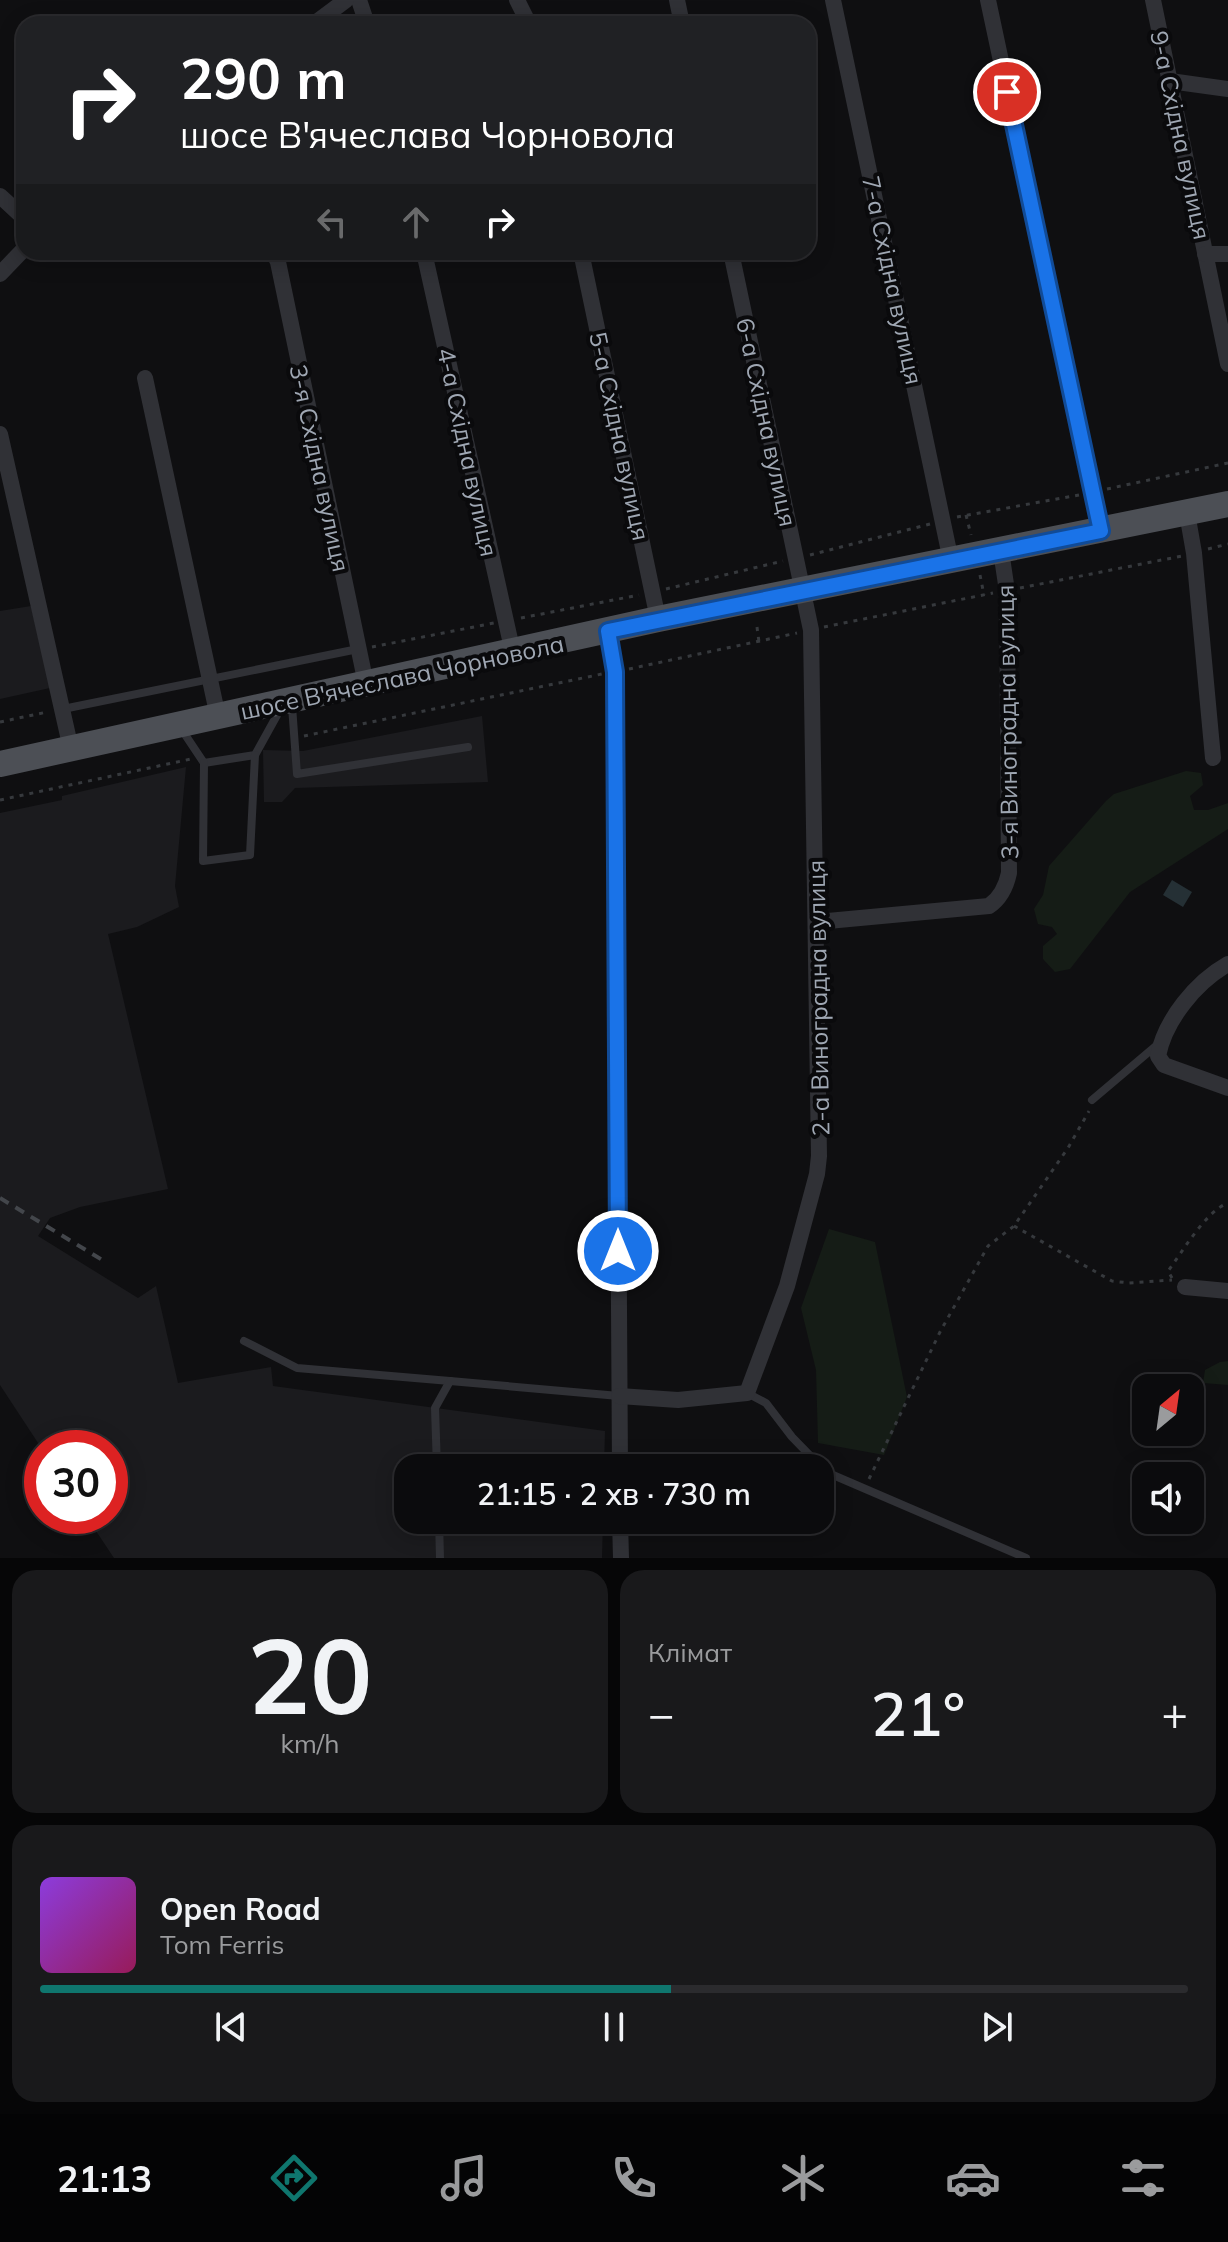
<!DOCTYPE html>
<html lang="uk">
<head>
<meta charset="utf-8">
<style>
	:root { --surface:#0b0b0d; --page:#19191b; --text:#f1f3f6; --muted:#9a9b9d; --line:#2b2b2e; --accent:#0f766e }
	body { margin:0; font-family:Mulish,sans-serif; background:var(--page); color:var(--text); height:100vh; display:flex; flex-direction:column; font-size:30px; white-space:nowrap }
	* { box-sizing:border-box; margin:0 }
	p { font-size:26px; color:var(--muted) }
	.icon { flex:none; width:44px; height:44px; fill:none; stroke:currentColor; stroke-width:2; stroke-linecap:round; stroke-linejoin:round }
	.map { position:relative; height:1558px; overflow:hidden }
	.panel { display:flex; flex-direction:column; gap:12px; padding:12px; background:#060607; flex:1 }
	.panel>* { flex:none }
	.top-card { position:absolute; left:16px; top:16px; width:800px; height:244px; border-radius:24px; box-shadow:0 4px 20px #0003,0 0 0 2px var(--line); background:#202124; color:#fff; overflow:hidden }
	.needle { width:52px; rotate:29deg }
	.tools { position:absolute; left:1132px; top:1374px; display:grid; gap:16px }
	.tools a { display:grid; place-items:center; width:72px; height:72px; border-radius:16px; background:var(--surface); box-shadow:0 4px 20px #0003,0 0 0 2px var(--line); font-size:40px }
	.speed { position:absolute; left:24px; top:1430px; display:flex; gap:16px; font-size:40px; font-weight:700; text-align:center }
	.speed>* { display:grid; place-content:center; width:104px; height:104px; border-radius:50%; background:var(--surface); box-shadow:0 4px 20px #0003,0 0 0 2px var(--line); line-height:1 }
	.speed .limit { border:12px solid #d22; background:#fff; color:#111 }
	.pin { position:absolute; display:grid; place-items:center; width:68px; height:68px; color:#fff; margin:-34px; border:4px solid #fff; border-radius:50%; box-shadow:0 2px 8px #0007 }
	.me { position:absolute; width:88px; margin:-44px; rotate:0deg; stroke-linejoin:round; filter:drop-shadow(0 0 6px #0008) }
	.turn { display:flex; align-items:center; gap:28px; height:168px; padding:0 32px; font-size:36px }
	.turn .icon { width:104px; height:104px; stroke-width:2.5 }
	.turn b { display:block; font-size:56px; line-height:68px }
	.lanes { display:flex; align-items:center; height:76px; padding:0 32px; background:#0003; justify-content:center; gap:40px; direction:ltr }
	.lanes .off { opacity:.35 }
	.big { font-size:60px; font-weight:600; line-height:1.1 }
	.panel .widget { flex:1; display:flex; flex-direction:column; justify-content:center; gap:12px; min-width:0; padding:0 28px; border-radius:24px; background:var(--page) }
	.panel .dial { align-items:center; gap:0 }
	.dial b { font-size:104px; line-height:1 }
	.song { display:flex; align-items:center; gap:24px }
	.cover { width:96px; height:96px; border-radius:12px; background:linear-gradient(135deg,hsl(270 70% 55%),hsl(330 70% 35%)) }
	.played { height:8px; border-radius:4px; background:linear-gradient(90deg,var(--accent) 55%,var(--line) 55%) }
	.keys { display:flex; justify-content:space-around; direction:ltr }
	.heat { display:flex; justify-content:space-between; align-items:center; font-size:44px; direction:ltr }
	.panel .tiles { flex:1; display:grid; gap:12px; grid-template-columns:1fr 1fr }
	.widget:last-child { grid-column:span 2 }
	.trip { position:absolute; left:394px; top:1454px; width:440px; height:80px; border-radius:24px; background:var(--surface); box-shadow:0 4px 20px #0003,0 0 0 2px var(--line); font-weight:600; line-height:80px; text-align:center }
	.tab-bar { display:flex; height:128px; justify-content:space-around; align-items:center; background:#040405; color:var(--muted) }
	.tab-bar .icon { width:56px; height:56px }
	.tab-bar .on { color:var(--accent) }
	.tab-bar b { font-size:36px; color:var(--text) }
	.map>svg:first-child { display:block }
	.built { fill:#1b1b1e }
	.green { fill:#151c16 }
	.water { fill:#253035 }
	.lines { fill:none; stroke-linecap:round; stroke-linejoin:round }
	.path { stroke:#36393d; stroke-width:3; stroke-dasharray:4 6; stroke-linecap:butt }
	.lane { stroke:#303136; stroke-width:8 }
	.street { stroke:#303136; stroke-width:16 }
	.primary { stroke:#4c4f55; stroke-width:26 }
	.rail { stroke:#43464b; stroke-width:4; stroke-dasharray:10 8; stroke-linecap:butt }
	.route-casing { stroke:#114b97; stroke-width:20 }
	.route { stroke:#1a73e8; stroke-width:14 }
	.labels { text-anchor:middle; dominant-baseline:central; stroke-width:8; stroke-linejoin:round; paint-order:stroke }
	.street-label { font-size:24px; fill:#9fa7b3; stroke:#0a0a0c }
</style>
</head>
<body>
<div class="map">
<svg width="1228" height="1558" viewBox="0 0 1228 1558">
	<rect width="100%" height="100%" fill="#0f0f11"/>
	<g class="built">
		<path d="M 31,606 L 50,688 L 0,699 L 0,611 Z"/>
		<path d="M 482,716 L 488,782 L 295,788 L 282,802 L 264,802 L 263,750 L 303,751 Z"/>
		<path d="M 186,767 L 175,886 L 179,907 L 137,927 L 108,934 L 168,1189 L 80,1207 L 50,1218 L 38,1236 L 138,1298 L 156,1286 L 178,1383 L 271,1367 L 273,1386 L 605,1431 L 604,1468 L 408,1468 L 408,1520 L 603,1520 L 602,1558 L 114,1558 L 86,1516 L 110,1516 L 110,1448 L 42,1449 L 0,1385 L 0,813 L 62,800 L 62,796 Z"/>
	</g>
	<g class="green">
		<path d="M 1186,771 L 1201,773 L 1203,785 L 1190,796 L 1194,810 L 1208,810 L 1228,803 L 1228,829 L 1130,892 L 1070,969 L 1055,972 L 1043,959 L 1043,946 L 1057,934 L 1052,927 L 1038,924 L 1034,909 L 1043,895 L 1049,866 L 1106,801 L 1114,794 Z"/>
		<path d="M 829,1229 L 875,1242 L 907,1397 L 884,1455 L 818,1443 L 816,1370 L 801,1308 Z"/>
		<path d="M 1228,1361 L 1228,1385 L 1203,1383 L 1205,1370 L 1220,1362 Z"/>
	</g>
	<path class="water" d="M 1172,880 L 1192,892 L 1183,907 L 1163,895 Z"/>
	<g class="lines">
		<g class="path">
			<path d="M 1107,489 L 1228,463"/>
			<path d="M 966,515 L 971,535"/>
			<path d="M 957,517 L 1079,495"/>
			<path d="M 1208,549 L 1228,544"/>
			<path d="M 810,555 L 930,524"/>
			<path d="M 980,575 L 984,595"/>
			<path d="M 1020,588 L 1182,556"/>
			<path d="M 666,589 L 783,561"/>
			<path d="M 521,618 L 639,595"/>
			<path d="M 757,627 L 759,642"/>
			<path d="M 824,627 L 993,593"/>
			<path d="M 372,647 L 494,623"/>
			<path d="M 629,669 L 797,633"/>
			<path d="M 0,722 L 47,712"/>
			<path d="M 304,736 L 602,674"/>
			<path d="M 0,800 L 191,759"/>
			<path d="M 1014,1226 L 1112,1281 L 1129,1283 L 1172,1280"/>
			<path d="M 1172,1278 L 1168,1271 C 1183,1251 1206,1211 1228,1203"/>
			<path d="M 869,1479 L 940,1332 L 988,1246 L 1014,1226 L 1068,1148 L 1089,1111"/>
		</g>
		<g class="lane">
			<path d="M 292,706 L 297,774 L 468,747"/>
			<path d="M 63,709 L 358,649"/>
			<path d="M 182,730 L 204,763 L 255,755 L 281,708"/>
			<path d="M 204,763 L 203,861 L 250,855 L 255,755"/>
			<path d="M 1092,1100 L 1157,1045"/>
			<path d="M 244,1341 L 297,1368 L 450,1381"/>
			<path d="M 747,1393 L 766,1403 L 792,1437 L 826,1472 L 1026,1558"/>
			<path d="M 437,1468 L 435,1408 L 450,1381 L 619,1396"/>
			<path d="M 439,1520 L 440,1558"/>
		</g>
		<g class="street">
			<path d="M 359,0 L 367,24"/>
			<path d="M 517,0 L 529,24"/>
			<path d="M 677,0 L 682,24"/>
			<path d="M 833,0 L 951,561"/>
			<path d="M 988,0 L 1101,531"/>
			<path d="M 1153,0 L 1228,364"/>
			<path d="M 314,24 L 346,0"/>
			<path d="M 1170,81 L 1228,89"/>
			<path d="M 0,196 L 24,218"/>
			<path d="M 273,252 L 278,262 L 366,684"/>
			<path d="M 424,252 L 513,653"/>
			<path d="M 581,252 L 658,619"/>
			<path d="M 1205,254 L 1228,254"/>
			<path d="M 0,274 L 24,249"/>
			<path d="M 145,378 L 218,717"/>
			<path d="M 0,434 L 71,749"/>
			<path d="M 1187,513 L 1194,553 L 1213,758"/>
			<path d="M 608,631 L 615,672 L 620,1468"/>
			<path d="M 817,922 L 989,906 C 1001,898 1006,887 1009,873 L 1007,591 L 1001,551"/>
			<path d="M 1228,964 C 1196,982 1165,1020 1158,1056 L 1164,1065 L 1228,1088"/>
			<path d="M 1185,1287 L 1228,1291"/>
			<path d="M 619,1396 L 678,1400 L 747,1393 L 787,1286 L 817,1174 L 819,1156 L 811,630 L 731,252"/>
			<path d="M 620,1520 L 621,1558"/>
		</g>
		<path class="primary" d="M 0,764 L 658,619 L 1228,504"/>
		<path class="rail" d="M 0,1198 L 104,1261"/>
	</g>
	<g class="lines">
		<defs>
			<path id="route" d="M 618,1251 L 615,672 L 608,631 L 1101,531 L 1007,92"/>
		</defs>
		<use href="#route" class="route-casing"/>
		<use href="#route" class="route"/>
	</g>
	<g class="labels">
		<g class="street-label">
			<text transform="translate(1181 135) rotate(78)">9-а Східна вулиця</text>
			<text transform="translate(893 280) rotate(78)">7-а Східна вулиця</text>
			<text transform="translate(767 422) rotate(78)">6-а Східна вулиця</text>
			<text transform="translate(620 436) rotate(78)">5-а Східна вулиця</text>
			<text transform="translate(468 452) rotate(78)">4-а Східна вулиця</text>
			<text transform="translate(320 468) rotate(78)">3-я Східна вулиця</text>
			<text transform="translate(402 677) rotate(-12)">шосе В'ячеслава Чорновола</text>
			<text transform="translate(1007 722) rotate(-91)">3-я Виноградна вулиця</text>
			<text transform="translate(818 998) rotate(-91)">2-а Виноградна вулиця</text>
		</g>
	</g>
</svg>
<div class="tools">
<a><svg class="needle" viewBox="-14 -14 28 28"><path d="M0-13l5 13h-10z" fill="#e53935"/><path d="M0 13l5-13h-10z" fill="#9a9b9d"/></svg></a>
<a><svg class="icon" aria-label="sound" viewBox="0 0 24 24"><path d="M4 9h4l5-4v14l-5-4H4zM17 9q2 3 0 6"/></svg></a>
</div>
<div class="speed"><div class="limit">30</div></div>
<div class="pin" style="left:1007px;top:92px;background:#d93025"><svg class="icon" aria-label="arrive" viewBox="0 0 24 24"><path d="M6 21V4h12l-3 4 3 4H6"/></svg></div>
<svg class="me" style="left:618px;top:1251px" viewBox="-20 -20 40 40"><circle r="17" fill="#1a73e8" stroke="#fff" stroke-width="3"/><path d="M0-11L8 9 0 5-8 9z" fill="#fff"/></svg>
<div class="trip">21:15 · 2 хв · 730 m</div>
<div class="top-card">
<div class="turn"><svg class="icon" aria-label="right" viewBox="0 0 24 24"><path d="M7 20v-9h11M14 6l5 5-5 5"/></svg><div><b>290 m</b>шосе В'ячеслава Чорновола</div></div>
<div class="lanes"><svg class="icon off" aria-label="left" viewBox="0 0 24 24"><path d="M17 20v-9H6M10 6l-5 5 5 5"/></svg><svg class="icon off" aria-label="ahead" viewBox="0 0 24 24"><path d="M12 20V5M6 11l6-6 6 6"/></svg><svg class="icon" aria-label="right" viewBox="0 0 24 24"><path d="M7 20v-9h11M14 6l5 5-5 5"/></svg></div>
</div>
</div>
<section class="panel">
<div class="tiles">
<div class="widget dial"><b>20</b><p>km/h</p></div>
<div class="widget"><p>Клімат</p>
<div class="heat"><a>−</a><b class="big">21°</b><a>+</a></div>
</div>
<div class="widget">
<div class="song"><i class="cover"></i><div><b>Open Road</b><p>Tom Ferris</p></div></div>
<div class="played"></div>
<div class="keys"><svg class="icon" aria-label="previous" viewBox="0 0 24 24"><path d="M18 5L8 12l10 7zM5 5v14"/></svg><svg class="icon" aria-label="pause" viewBox="0 0 24 24"><path d="M8 5v14M16 5v14"/></svg><svg class="icon" aria-label="next" viewBox="0 0 24 24"><path d="M6 5l10 7-10 7zM19 5v14"/></svg></div>
</div>
</div>
</section>
<nav class="tab-bar">
<b>21:13</b>
<svg class="icon on" aria-label="directions" viewBox="0 0 24 24"><path d="M12 3l9 9-9 9-9-9zM9 14v-3h6M13 9l2 2-2 2"/></svg>
<svg class="icon" aria-label="music" viewBox="0 0 24 24"><path d="M9 18V5l10-2v13"/><circle cx="6" cy="18" r="3"/><circle cx="16" cy="16" r="3"/></svg>
<svg class="icon" aria-label="phone" viewBox="0 0 24 24"><path d="M5 4h4l2 5-3 2q2 4 5 5l2-3 5 2v4C11 20 4 13 5 4z"/></svg>
<svg class="icon" aria-label="climate" viewBox="0 0 24 24"><path d="M12 3v18M4 7l16 10M4 17L20 7"/></svg>
<svg class="icon" aria-label="car" viewBox="0 0 24 24"><path d="M5 17H2v-5l4-1 3-4h7l3 4 3 1v5h-3M9 17h6M6 11h13"/><circle cx="7" cy="17" r="2"/><circle cx="17" cy="17" r="2"/></svg>
<svg class="icon" aria-label="filters" viewBox="0 0 24 24"><path d="M4 7h16M4 17h16"/><circle cx="9" cy="7" r="2"/><circle cx="15" cy="17" r="2"/></svg>
</nav>
</body>
</html>
